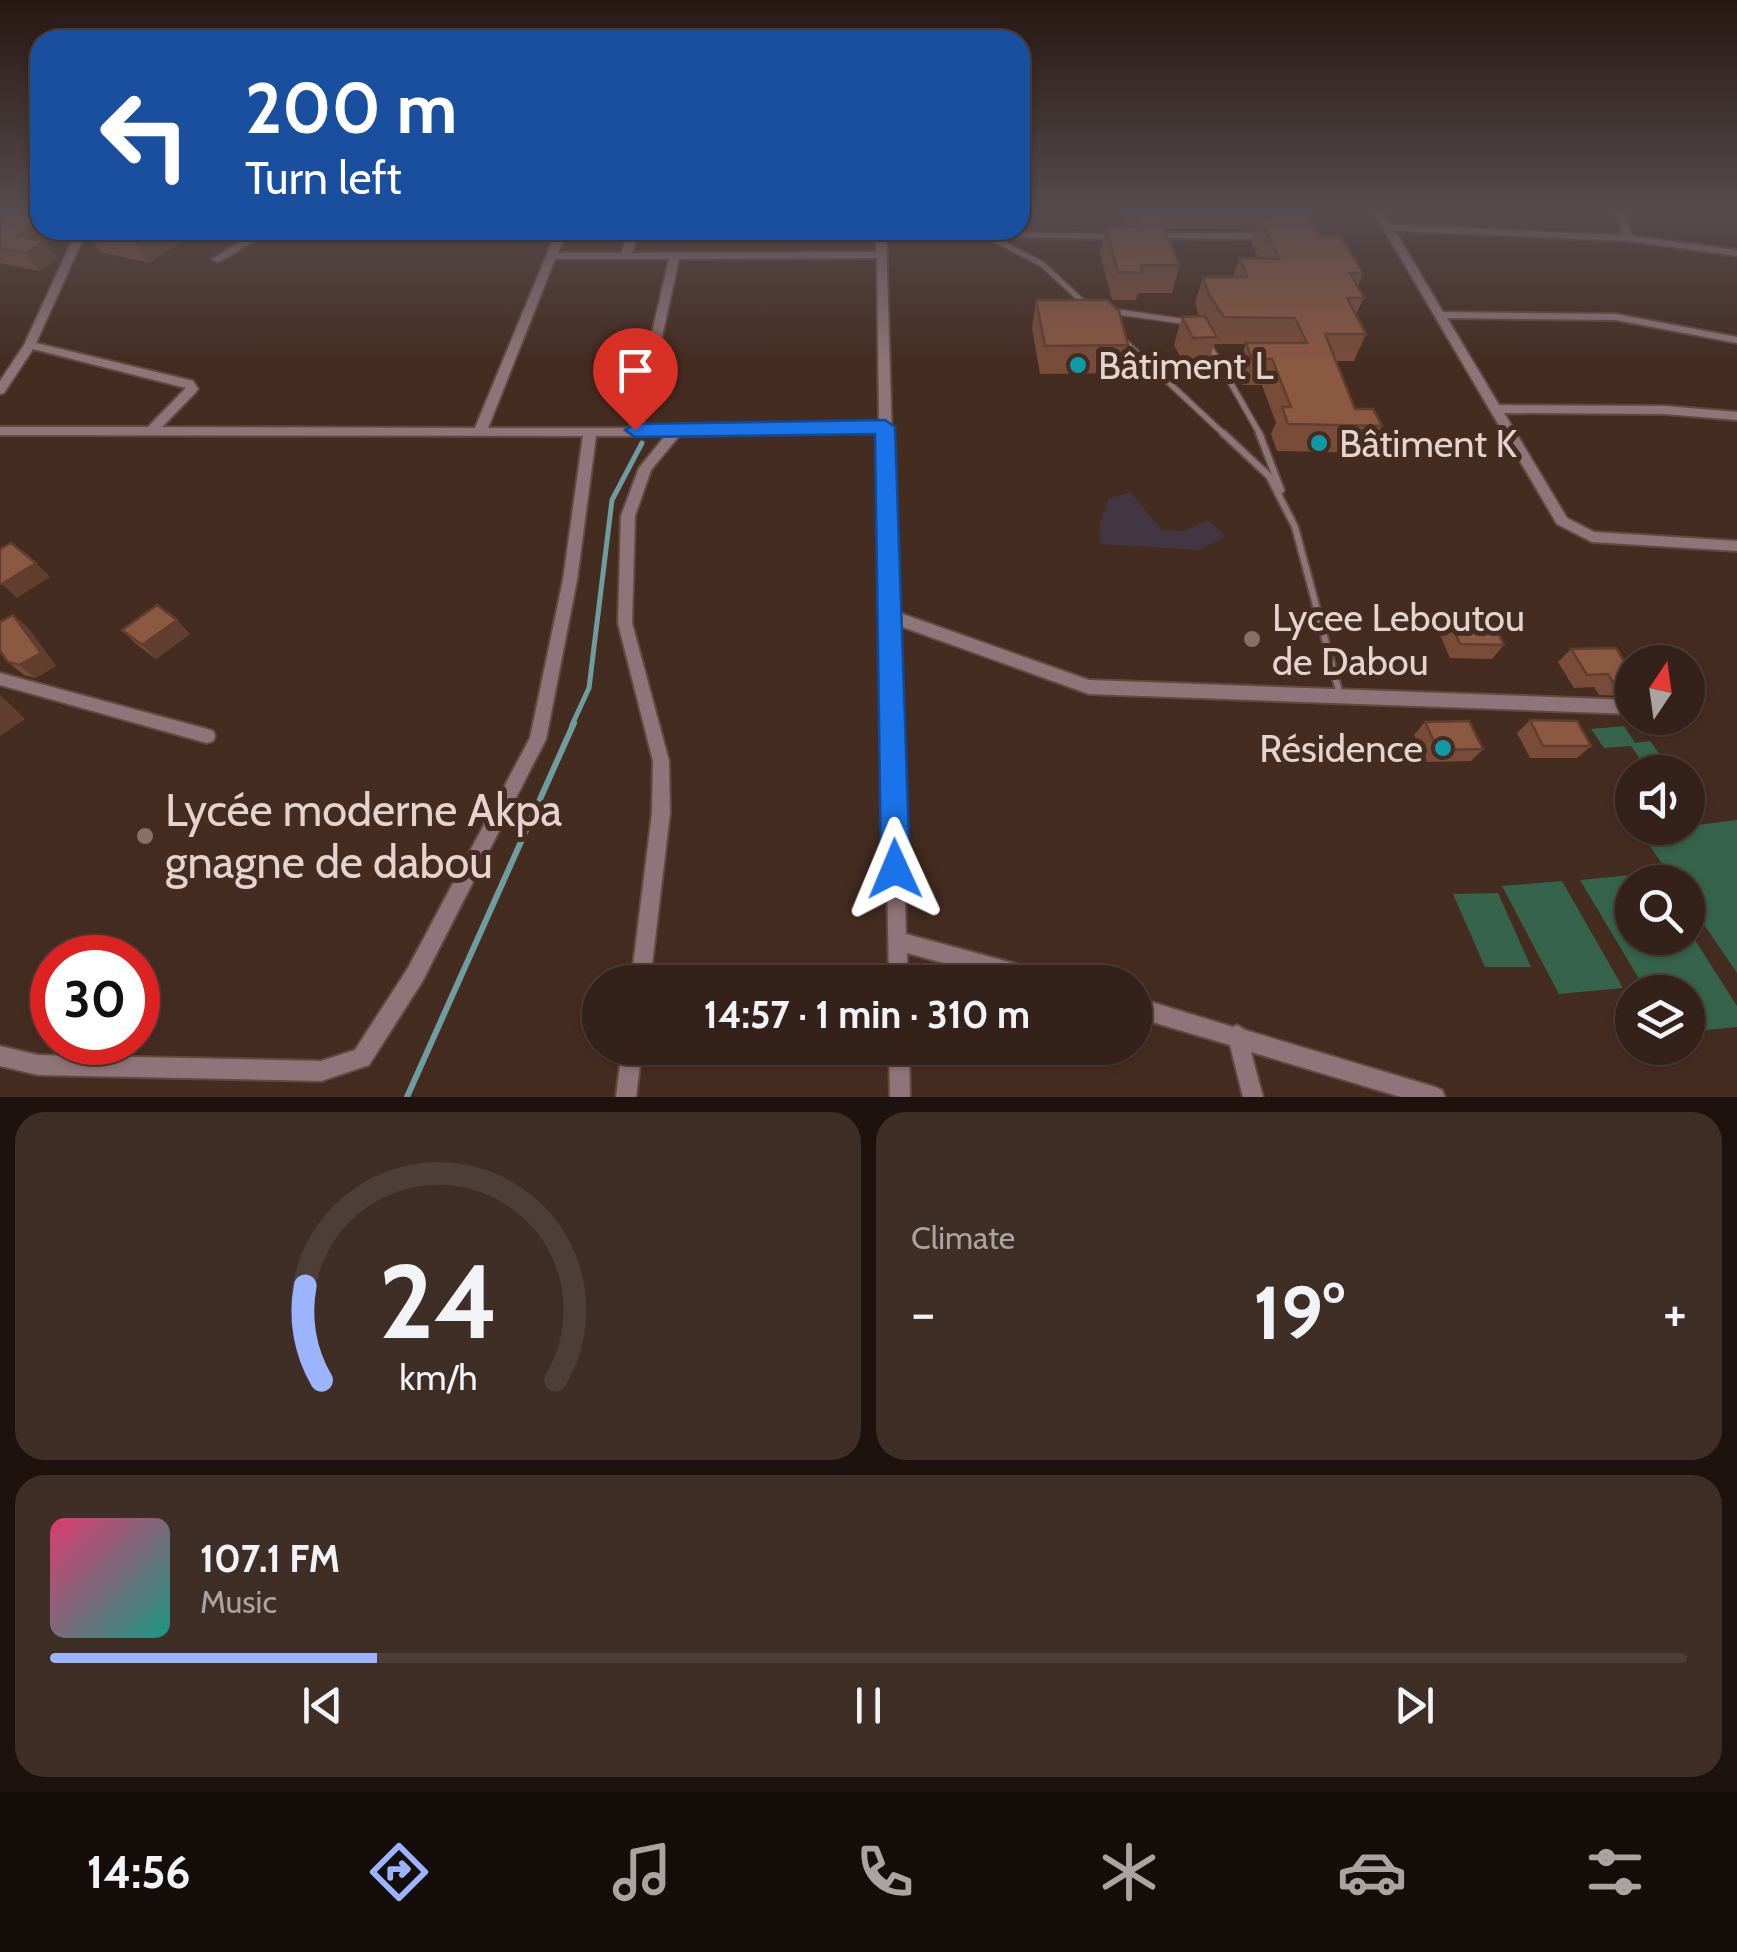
<!DOCTYPE html>
<html lang="en">
<head>
<meta charset="utf-8">
<style>
	:root { --surface:#342119; --page:#3f2e26; --text:#f1f3f6; --muted:#a9a3a2; --line:#4e3e38; --accent:#9cb4fd }
	body { margin:0; font-family:Cabin,sans-serif; background:var(--page); color:var(--text); height:100vh; display:flex; flex-direction:column; font-size:38px; white-space:nowrap }
	* { box-sizing:border-box; margin:0 }
	p { font-size:32px; color:var(--muted) }
	.icon { flex:none; width:55px; height:55px; fill:none; stroke:currentColor; stroke-width:2; stroke-linecap:round; stroke-linejoin:round }
	.map { position:relative; height:1097px; overflow:hidden }
	.panel { display:flex; flex-direction:column; gap:15px; padding:15px; background:#1d120e; flex:1 }
	.panel>* { flex:none }
	.top-card { position:absolute; left:30px; top:30px; width:1000px; height:210px; border-radius:30px; box-shadow:0 2px 8px #0004,0 0 0 2px var(--line); background:#1a4fa0; color:#fff; overflow:hidden }
	.needle { width:65px; rotate:13deg }
	.buttons { position:absolute; left:1615px; top:645px; display:grid; gap:20px }
	.buttons a { display:grid; place-items:center; width:90px; height:90px; border-radius:50%; background:var(--surface); box-shadow:0 2px 8px #0004,0 0 0 2px var(--line); font-size:50px }
	.speed { position:absolute; left:30px; top:935px; display:flex; gap:20px; font-size:50px; font-weight:700; text-align:center }
	.speed>* { display:grid; place-content:center; width:130px; height:130px; border-radius:50%; background:var(--surface); box-shadow:0 2px 8px #0004,0 0 0 2px var(--line); line-height:1 }
	.speed .limit { border:15px solid #d22; background:#fff; color:#111 }
	.pin { position:absolute; display:grid; place-items:center; width:85px; height:85px; color:#fff; margin:-102px -42px; border-radius:50% 50% 50% 0; rotate:-45deg; box-shadow:0 0 10px #0007 }
	.pin .icon { rotate:45deg }
	.me { position:absolute; width:110px; margin:-55px; rotate:359deg; stroke-linejoin:round; filter:drop-shadow(0 0 8px #0008) }
	.turn { display:flex; align-items:center; gap:35px; height:210px; padding:0 50px; font-size:45px }
	.turn .icon { width:130px; height:130px; stroke-width:2.5 }
	.turn b { display:block; font-size:70px; line-height:85px }
	.big { font-size:75px; font-weight:700; line-height:1.1 }
	.panel .tile { flex:1; display:flex; flex-direction:column; justify-content:center; gap:15px; min-width:0; padding:0 35px; border-radius:30px; background:var(--page) }
	.panel .dial { align-items:center; gap:0 }
	.dial svg { height:260px; overflow:visible; fill:none; stroke:var(--line); stroke-width:7; stroke-linecap:round; text-anchor:middle }
	.dial text { fill:var(--text); stroke:none }
	.song { display:flex; align-items:center; gap:30px }
	.cover { width:120px; height:120px; border-radius:15px; background:linear-gradient(135deg,hsl(340 70% 55%),hsl(170 70% 35%)) }
	.played { height:10px; border-radius:5px; background:linear-gradient(90deg,var(--accent) 20%,var(--line) 20%) }
	.keys { display:flex; justify-content:space-around; direction:ltr }
	.heat { display:flex; justify-content:space-between; align-items:center; font-size:55px; direction:ltr }
	.panel .tiles { flex:1; display:grid; gap:15px; grid-template-columns:1fr 1fr }
	.tile:last-child { grid-column:span 2 }
	.trip { position:absolute; left:582px; top:965px; width:570px; height:100px; border-radius:50px; background:var(--surface); box-shadow:0 2px 8px #0004,0 0 0 2px var(--line); font-weight:700; line-height:100px; text-align:center }
	.tab-bar { display:flex; height:160px; justify-content:space-around; align-items:center; background:#150d0a; color:var(--muted) }
	.tab-bar .icon { width:70px; height:70px }
	.tab-bar .active { color:var(--accent) }
	.tab-bar b { font-size:45px; color:var(--text) }
	.map>svg:first-child { display:block }
	.commercial { fill:#443542 }
	.green { fill:#36634b }
	.lines { fill:none; stroke-linecap:round; stroke-linejoin:round }
	.stream-far1 { stroke:#6d9d9f; stroke-width:5 }
	.stream { stroke:#6d9d9f; stroke-width:6 }
	.lane-far1-casing { stroke:#624a40; stroke-width:8 }
	.lane-casing { stroke:#624a40; stroke-width:10 }
	.street-casing { stroke:#624a40; stroke-width:4 }
	.lane-far1 { stroke:#8f7579; stroke-width:5 }
	.lane { stroke:#8f7579; stroke-width:6 }
	.street { fill:#8f7579; fill-rule:evenodd }
	.wall { fill:#784c39 }
	.shaded-wall { fill:#613e2e }
	.building { fill:#8b5842; stroke:#613e2e; stroke-width:2.5 }
	.route { fill:#1a73e8; stroke:#114b97; stroke-width:2.5 }
	.culture-dot { fill:#0f9aa8; stroke:#452c21; stroke-width:4 }
	.education-dot { fill:#8d6e63; stroke:#452c21; stroke-width:4 }
	.labels { text-anchor:middle; dominant-baseline:central; stroke-width:10; stroke-linejoin:round; paint-order:stroke }
	.poi-label { font-size:38px; fill:#e5d4cd; stroke:#452c21; text-anchor:start }
	.near-poi-label { font-size:45px; fill:#e5d4cd; stroke:#452c21; text-anchor:start }
</style>
</head>
<body>
<div class="map">
<svg width="1737" height="1097" viewBox="0 0 1737 1097">
	<rect width="100%" height="100%" fill="#452c21"/>
	<path class="commercial" d="M 1130,492 L 1162,530 L 1184,531 L 1207,520 L 1226,536 L 1198,550 L 1101,544 L 1099,528 L 1108,499 Z"/>
	<g class="green">
		<path d="M 1624,726 L 1635,743 L 1650,741 L 1664,760 L 1642,762 L 1631,746 L 1604,748 L 1591,729 Z"/>
		<path d="M 1737,820 L 1737,973 L 1688,901 L 1688,882 L 1675,882 L 1640,832 Z"/>
		<path d="M 1652,873 L 1658,882 L 1632,882 L 1632,938 L 1688,938 L 1688,929 L 1737,1006 L 1737,1027 L 1688,1032 L 1688,992 L 1647,992 L 1580,880 Z"/>
		<path d="M 1562,881 L 1623,988 L 1559,994 L 1502,886 Z"/>
		<path d="M 1498,893 L 1531,967 L 1485,967 L 1453,894 Z"/>
	</g>
	<g class="lines">
		<path class="stream-far1" d="M 572,725 L 589,688 L 612,500 L 642,443"/>
		<path class="stream" d="M 407,1097 L 574,723"/>
		<defs>
			<g id="lane-far1">
				<path d="M 984,234 L 1042,264 L 1084,303"/>
				<path d="M 1111,311 L 1188,322"/>
				<path d="M 1122,339 L 1226,436"/>
				<path d="M 1209,345 L 1261,436"/>
			</g>
			<g id="lane">
				<path d="M 1223,433 L 1269,476 L 1295,527 L 1340,695"/>
				<path d="M 1259,433 L 1281,490"/>
			</g>
			<g id="street">
				<path d="M 1373,211 L 1383,211 L 1391,225 L 1623,235 L 1613,211 L 1623,211 L 1633,236 L 1737,250 L 1737,256 L 1629,241 L 1395,231 L 1443,312 L 1616,314 L 1737,337 L 1737,343 L 1616,320 L 1447,318 L 1499,405 L 1665,406 L 1737,412 L 1737,420 L 1665,414 L 1504,413 L 1567,518 L 1594,532 L 1737,541 L 1737,551 L 1592,542 L 1557,524 Z"/>
				<path d="M 77,230 L 87,230 L 36,343 L 193,381 L 198,389 L 196,392 L 162,427 L 475,428 L 557,230 L 567,230 L 558,253 L 622,253 L 628,230 L 638,230 L 632,253 L 876,252 L 876,230 L 1123,234 L 1123,238 L 1120,239 L 886,235 L 897,612 L 1089,680 L 1632,700 L 1632,714 L 1089,694 L 897,625 L 906,934 L 1046,972 L 1053,975 L 1056,982 L 1013,982 L 907,953 L 907,982 L 889,982 L 879,431 L 679,436 L 651,470 L 635,516 L 632,623 L 669,761 L 670,813 L 650,982 L 631,982 L 652,813 L 653,761 L 618,623 L 621,516 L 639,468 L 665,436 L 596,436 L 577,580 L 546,739 L 422,982 L 369,1065 L 321,1081 L 38,1075 L 0,1066 L 0,1046 L 38,1055 L 321,1061 L 355,1050 L 408,968 L 530,738 L 563,580 L 583,436 L 0,435 L 0,427 L 148,427 L 186,388 L 33,349 L 4,393 L 0,394 L 0,381 L 24,345 ZM 877,258 L 879,423 L 642,428 L 679,259 ZM 555,259 L 669,259 L 630,428 L 488,428 Z"/>
				<path d="M 260,230 L 272,230 L 221,261 L 217,262 L 212,259 Z"/>
				<path d="M 1152,233 L 1270,233 L 1275,236 L 1270,239 L 1149,238 L 1149,234 Z"/>
				<path d="M 0,673 L 207,729 L 213,731 L 215,736 L 213,741 L 207,743 L 0,685 Z"/>
				<path d="M 1135,997 L 1233,1027 L 1237,1025 L 1245,1030 L 1435,1087 L 1442,1090 L 1445,1097 L 1401,1097 L 1251,1052 L 1263,1097 L 1243,1097 L 1230,1045 L 1135,1017 Z"/>
				<path d="M 622,1048 L 642,1048 L 636,1097 L 616,1097 Z"/>
				<path d="M 889,1048 L 909,1048 L 910,1097 L 890,1097 Z"/>
			</g>
		</defs>
		<use href="#lane-far1" class="lane-far1-casing"/>
		<use href="#lane" class="lane-casing"/>
		<use href="#street" class="street-casing"/>
		<use href="#lane-far1" class="lane-far1"/>
		<use href="#lane" class="lane"/>
		<use href="#street" class="street"/>
	</g>
	<g class="wall">
		<path d="M 0,211 L 40,211 L 40,230 L 68,230 L 46,244 L 57,259 L 39,271 L 0,263 L 0,219 L 2,218 Z"/>
		<path d="M 1121,211 L 1300,211 L 1298,215 L 1320,236 L 1363,273 L 1358,286 L 1364,298 L 1356,315 L 1366,334 L 1354,361 L 1336,361 L 1355,409 L 1382,426 L 1367,453 L 1277,451 L 1271,434 L 1276,423 L 1262,385 L 1242,385 L 1236,370 L 1246,344 L 1215,344 L 1215,343 L 1207,365 L 1185,366 L 1174,345 L 1182,317 L 1199,316 L 1195,303 L 1203,277 L 1233,277 L 1240,258 L 1258,258 L 1251,241 L 1255,229 L 1163,228 L 1180,265 L 1172,293 L 1138,293 L 1136,300 L 1112,300 L 1100,254 L 1106,227 L 1125,227 Z"/>
		<path d="M 88,230 L 197,230 L 149,263 L 100,252 L 86,231 Z"/>
		<path d="M 1036,300 L 1128,345 L 1121,373 L 1040,374 L 1032,328 Z"/>
		<path d="M 13,615 L 28,628 L 56,666 L 35,678 L 24,675 L 8,662 Z"/>
		<path d="M 1450,621 L 1504,645 L 1492,659 L 1450,658 L 1440,635 Z"/>
		<path d="M 122,630 L 190,634 L 156,659 L 135,643 Z"/>
		<path d="M 1571,649 L 1632,674 L 1632,688 L 1624,696 L 1599,695 L 1594,687 L 1574,688 L 1558,662 Z"/>
		<path d="M 1530,720 L 1591,746 L 1577,758 L 1530,758 L 1517,733 Z"/>
		<path d="M 1425,722 L 1483,749 L 1471,761 L 1427,762 L 1414,735 Z"/>
	</g>
	<g class="shaded-wall">
		<path d="M 40,222 L 40,230 L 68,230 L 46,244 L 57,259 L 39,271 L 26,253 L 17,236 Z"/>
		<path d="M 154,230 L 197,230 L 149,263 L 136,242 Z"/>
		<path d="M 36,563 L 50,577 L 17,598 L 2,584 Z"/>
		<path d="M 13,615 L 28,628 L 56,666 L 35,678 L 19,665 Z"/>
		<path d="M 177,620 L 190,634 L 156,659 L 142,645 Z"/>
		<path d="M 0,695 L 9,703 L 25,719 L 0,736 Z"/>
	</g>
	<g class="building">
		<path d="M 0,211 L 40,211 L 40,222 L 17,236 L 44,241 L 26,253 L 0,248 L 0,219 L 10,213 Z"/>
		<path d="M 1135,213 L 1157,214 L 1180,265 L 1141,265 L 1143,273 L 1118,272 L 1106,227 L 1139,227 Z"/>
		<path d="M 1309,215 L 1320,236 L 1341,236 L 1363,273 L 1350,273 L 1364,298 L 1347,298 L 1366,334 L 1325,334 L 1355,409 L 1373,409 L 1382,426 L 1288,424 L 1282,407 L 1291,407 L 1272,359 L 1252,359 L 1246,343 L 1307,343 L 1295,318 L 1224,317 L 1209,294 L 1203,277 L 1247,277 L 1240,258 L 1279,259 L 1259,216 Z"/>
		<path d="M 88,230 L 154,230 L 136,242 L 86,231 Z"/>
		<path d="M 1036,300 L 1107,300 L 1119,311 L 1128,345 L 1045,346 Z"/>
		<path d="M 1205,316 L 1217,337 L 1193,338 L 1182,317 Z"/>
		<path d="M 11,543 L 36,563 L 2,584 L 0,583 L 0,549 Z"/>
		<path d="M 157,605 L 177,620 L 142,645 L 122,630 Z"/>
		<path d="M 13,615 L 41,653 L 19,665 L 8,662 L 0,651 L 0,622 Z"/>
		<path d="M 1450,621 L 1493,623 L 1504,645 L 1460,644 Z"/>
		<path d="M 1616,648 L 1632,674 L 1632,683 L 1613,682 L 1608,674 L 1587,675 L 1571,649 Z"/>
		<path d="M 1530,720 L 1577,721 L 1591,746 L 1543,746 Z"/>
		<path d="M 1469,721 L 1483,749 L 1438,750 L 1425,722 Z"/>
	</g>
	<linearGradient id="sky" x2="0" y2="1"><stop stop-color="#261812"/><stop offset="0.58" stop-color="#564b4e"/><stop offset="1" stop-color="#564b4e" stop-opacity="0"/></linearGradient>
	<rect width="1737" height="364" fill="url(#sky)"/>
	<path class="route" d="M 885,420 L 895,427 L 910,869 L 906,879 L 895,883 L 885,879 L 881,869 L 875,434 L 635,437 L 625,430 L 635,424 Z"/>
	<g class="culture-dot">
		<circle cx="1078" cy="365" r="10"/>
		<circle cx="1319" cy="443" r="10"/>
		<circle cx="1443" cy="748" r="10"/>
	</g>
	<g class="education-dot">
		<circle cx="1252" cy="639" r="10"/>
		<circle cx="145" cy="836" r="10"/>
	</g>
	<g class="labels">
		<g class="poi-label">
			<text x="1098" y="365">Bâtiment L</text>
			<text x="1339" y="443">Bâtiment K</text>
			<text x="1272" y="617">Lycee Leboutou<tspan x="1272" dy="44">de Dabou</tspan></text>
			<text x="1423" y="748" text-anchor="end">Résidence</text>
		</g>
		<g class="near-poi-label">
			<text x="165" y="810">Lycée moderne Akpa<tspan x="165" dy="52">gnagne de dabou</tspan></text>
		</g>
	</g>
</svg>
<div class="buttons">
<a><svg class="needle" viewBox="-14 -14 28 28"><path d="M0-13l5 13h-10z" fill="#e53935"/><path d="M0 13l5-13h-10z" fill="#a9a3a2"/></svg></a>
<a><svg class="icon" aria-label="sound" viewBox="0 0 24 24"><path d="M4 9h4l5-4v14l-5-4H4zM17 9q2 3 0 6"/></svg></a>
<a><svg class="icon" aria-label="search" viewBox="0 0 24 24"><circle cx="10" cy="10" r="6"/><path d="M15 15l6 6"/></svg></a>
<a><svg class="icon" aria-label="layers" viewBox="0 0 24 24"><path d="M12 4l9 5-9 5-9-5zM3 14l9 5 9-5"/></svg></a>
</div>
<div class="speed"><div class="limit">30</div></div>
<div class="pin" style="left:635px;top:430px;background:#d93025"><svg class="icon" aria-label="arrive" viewBox="0 0 24 24"><path d="M6 21V4h12l-3 4 3 4H6"/></svg></div>
<svg class="me" style="left:895px;top:869px" viewBox="-20 -20 40 40"><path d="M0-17L14 15 0 8-14 15z" fill="#1a73e8" stroke="#fff" stroke-width="4"/></svg>
<div class="trip">14:57 · 1 min · 310 m</div>
<div class="top-card">
<div class="turn"><svg class="icon" aria-label="left" viewBox="0 0 24 24"><path d="M17 20v-9H6M10 6l-5 5 5 5"/></svg><div><b>200 m</b>Turn left</div></div>
</div>
</div>
<section class="panel">
<div class="tiles">
<div class="tile dial"><svg viewBox="0 0 100 80">
<path d="M14 69A42 42 0 1 1 86 69"/>
<path d="M14 69A42 42 0 0 1 9 40" stroke="#9cb4fd"/>
<text x="50" y="56" font-size="32" font-weight="700">24</text>
<text x="50" y="72" font-size="11">km/h</text>
</svg></div>
<div class="tile"><p>Climate</p>
<div class="heat"><a>−</a><b class="big">19°</b><a>+</a></div>
</div>
<div class="tile">
<div class="song"><i class="cover"></i><div><b>107.1 FM</b><p>Music</p></div></div>
<div class="played"></div>
<div class="keys"><svg class="icon" aria-label="previous" viewBox="0 0 24 24"><path d="M18 5L8 12l10 7zM5 5v14"/></svg><svg class="icon" aria-label="pause" viewBox="0 0 24 24"><path d="M8 5v14M16 5v14"/></svg><svg class="icon" aria-label="next" viewBox="0 0 24 24"><path d="M6 5l10 7-10 7zM19 5v14"/></svg></div>
</div>
</div>
</section>
<nav class="tab-bar">
<b>14:56</b>
<svg class="icon active" aria-label="directions" viewBox="0 0 24 24"><path d="M12 3l9 9-9 9-9-9zM9 14v-3h6M13 9l2 2-2 2"/></svg>
<svg class="icon" aria-label="music" viewBox="0 0 24 24"><path d="M9 18V5l10-2v13"/><circle cx="6" cy="18" r="3"/><circle cx="16" cy="16" r="3"/></svg>
<svg class="icon" aria-label="phone" viewBox="0 0 24 24"><path d="M5 4h4l2 5-3 2q2 4 5 5l2-3 5 2v4C11 20 4 13 5 4z"/></svg>
<svg class="icon" aria-label="climate" viewBox="0 0 24 24"><path d="M12 3v18M4 7l16 10M4 17L20 7"/></svg>
<svg class="icon" aria-label="car" viewBox="0 0 24 24"><path d="M5 17H2v-5l4-1 3-4h7l3 4 3 1v5h-3M9 17h6M6 11h13"/><circle cx="7" cy="17" r="2"/><circle cx="17" cy="17" r="2"/></svg>
<svg class="icon" aria-label="filters" viewBox="0 0 24 24"><path d="M4 7h16M4 17h16"/><circle cx="9" cy="7" r="2"/><circle cx="15" cy="17" r="2"/></svg>
</nav>
</body>
</html>
